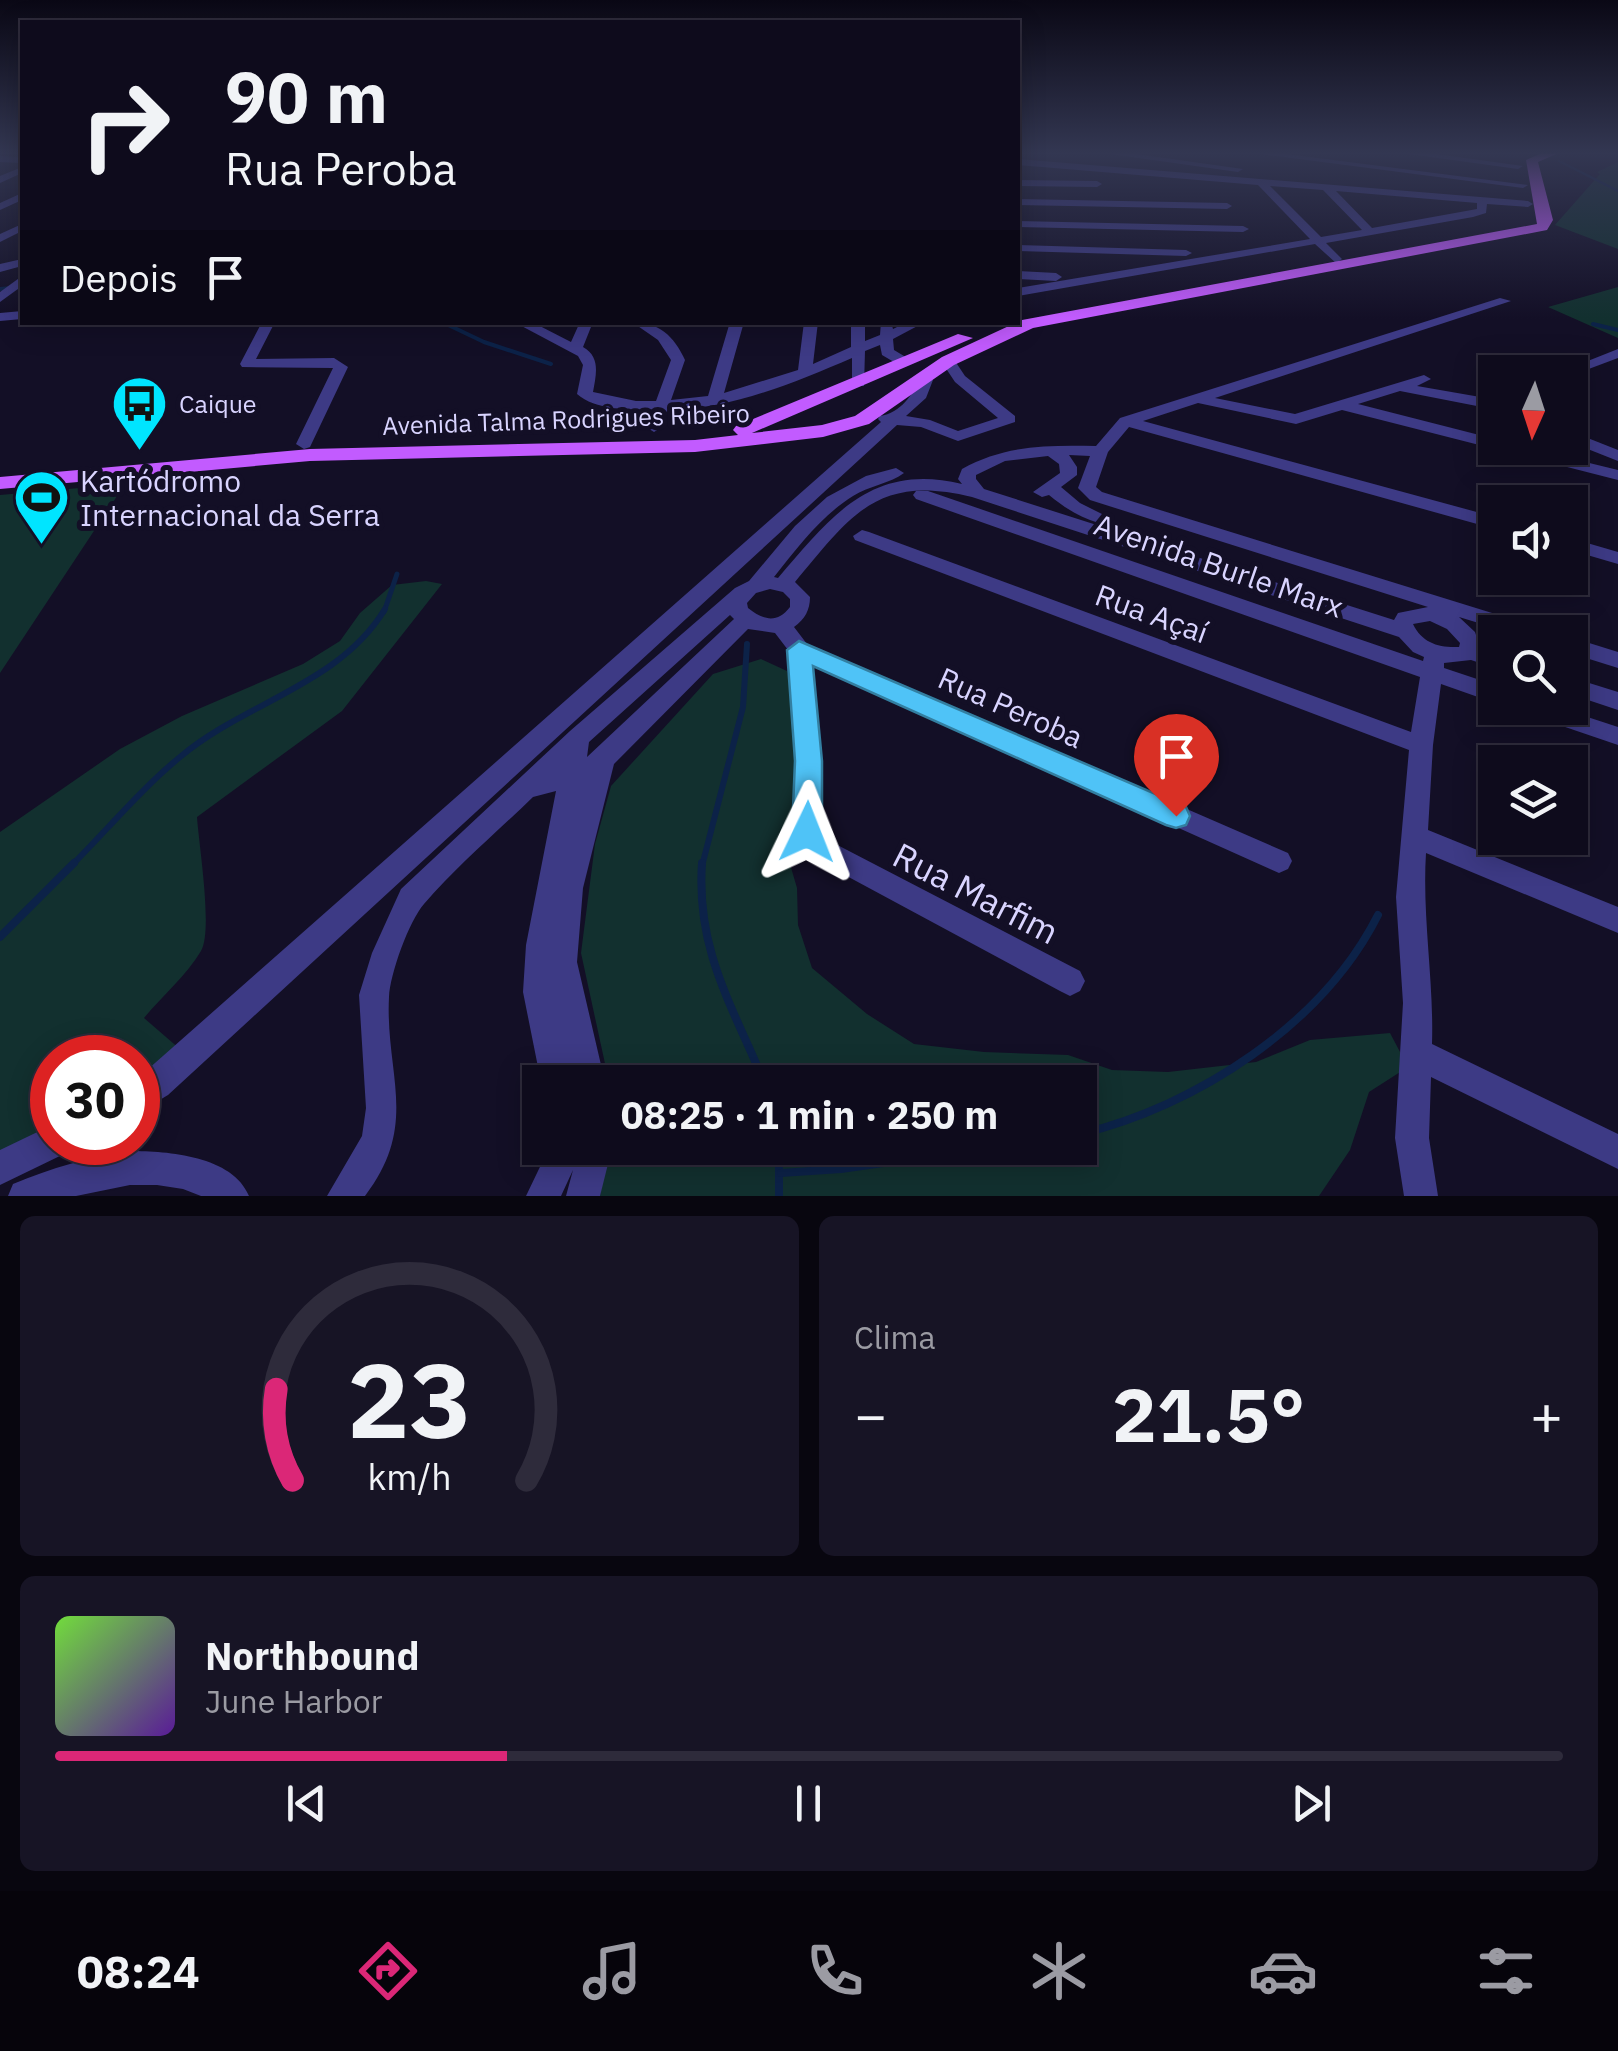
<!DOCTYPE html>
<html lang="pt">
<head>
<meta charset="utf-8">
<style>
	:root { --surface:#0e0b1c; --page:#171425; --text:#f1f3f6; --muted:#9b9ba3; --line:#2e2b3b; --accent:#db2777 }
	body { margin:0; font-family:"IBM Plex Sans",sans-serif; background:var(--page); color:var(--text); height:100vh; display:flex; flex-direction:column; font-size:38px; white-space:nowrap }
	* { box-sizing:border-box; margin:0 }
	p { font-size:32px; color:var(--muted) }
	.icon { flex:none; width:55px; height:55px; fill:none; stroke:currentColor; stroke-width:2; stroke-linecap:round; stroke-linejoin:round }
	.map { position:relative; height:1196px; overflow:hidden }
	.drawer { display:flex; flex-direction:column; gap:20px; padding:20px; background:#08060f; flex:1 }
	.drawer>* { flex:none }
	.guide { position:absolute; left:20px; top:20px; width:1000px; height:305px; border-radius:0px; box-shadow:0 5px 25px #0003,0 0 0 2px var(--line); background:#0e0b1c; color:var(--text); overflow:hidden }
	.needle { width:65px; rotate:183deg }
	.controls { position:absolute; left:1478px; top:355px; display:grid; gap:20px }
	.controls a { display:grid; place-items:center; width:110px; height:110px; border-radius:0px; background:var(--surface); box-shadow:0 5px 25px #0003,0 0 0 2px var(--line); font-size:50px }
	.speed { position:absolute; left:30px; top:1035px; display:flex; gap:20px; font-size:50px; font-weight:700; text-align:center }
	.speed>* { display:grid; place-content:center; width:130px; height:130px; border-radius:50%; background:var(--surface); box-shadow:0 5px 25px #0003,0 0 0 2px var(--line); line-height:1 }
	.speed .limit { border:15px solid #d22; background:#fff; color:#111 }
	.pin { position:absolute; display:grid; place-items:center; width:85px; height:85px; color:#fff; margin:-102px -42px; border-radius:50% 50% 50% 0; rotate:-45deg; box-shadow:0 0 10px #0007 }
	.pin .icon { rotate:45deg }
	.me { position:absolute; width:110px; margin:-55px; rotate:2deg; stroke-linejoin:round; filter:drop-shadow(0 0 8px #0008) }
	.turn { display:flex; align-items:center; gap:35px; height:210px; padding:0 40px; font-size:45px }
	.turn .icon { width:130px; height:130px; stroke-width:2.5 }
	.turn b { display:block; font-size:70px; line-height:85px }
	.then { display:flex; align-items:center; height:95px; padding:0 40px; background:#0003; gap:20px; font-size:38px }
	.big { font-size:75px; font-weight:700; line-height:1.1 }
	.drawer .card { flex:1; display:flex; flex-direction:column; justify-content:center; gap:15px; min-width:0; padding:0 35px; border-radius:15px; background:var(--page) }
	.drawer .dial { align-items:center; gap:0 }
	.dial svg { height:260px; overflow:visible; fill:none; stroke:var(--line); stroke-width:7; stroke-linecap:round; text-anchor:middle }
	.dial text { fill:var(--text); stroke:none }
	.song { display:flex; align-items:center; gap:30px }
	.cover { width:120px; height:120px; border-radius:15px; background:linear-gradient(135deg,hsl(100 70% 55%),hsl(270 70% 35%)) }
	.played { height:10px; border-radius:5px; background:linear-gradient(90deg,var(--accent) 30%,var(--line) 30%) }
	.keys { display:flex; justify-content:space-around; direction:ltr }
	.heat { display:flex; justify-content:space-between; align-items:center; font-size:55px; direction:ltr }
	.drawer .tiles { flex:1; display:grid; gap:20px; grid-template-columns:1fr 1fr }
	.card:last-child { grid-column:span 2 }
	.trip { position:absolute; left:522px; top:1065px; width:575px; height:100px; border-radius:0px; background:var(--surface); box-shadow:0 5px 25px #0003,0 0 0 2px var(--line); font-weight:700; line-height:100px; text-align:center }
	.dock { display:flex; height:160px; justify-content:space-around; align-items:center; background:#06040b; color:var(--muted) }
	.dock .icon { width:70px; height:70px }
	.dock .selected { color:var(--accent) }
	.dock b { font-size:45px; color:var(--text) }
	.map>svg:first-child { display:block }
	.green { fill:#12302f }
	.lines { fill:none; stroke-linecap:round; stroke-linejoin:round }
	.stream-far4 { stroke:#0c2248; stroke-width:2.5 }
	.stream-far3 { stroke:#0c2248; stroke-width:4 }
	.stream-far2 { stroke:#0c2248; stroke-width:5 }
	.stream-far1 { stroke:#0c2248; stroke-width:6 }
	.stream { stroke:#0c2248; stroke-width:8 }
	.minor { fill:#3d3a85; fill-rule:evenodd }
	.major { fill:#c25bff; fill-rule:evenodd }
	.route { fill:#4fc3f7; stroke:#337fa1; stroke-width:2.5 }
	.labels { text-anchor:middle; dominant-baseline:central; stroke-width:10; stroke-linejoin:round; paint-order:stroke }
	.far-poi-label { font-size:25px; fill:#d9d4ff; stroke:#130f26; text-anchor:start }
	.far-street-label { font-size:25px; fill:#d9d4ff; stroke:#130f26 }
	.poi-label { font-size:30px; fill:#d9d4ff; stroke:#130f26; text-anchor:start }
	.street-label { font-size:30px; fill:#d9d4ff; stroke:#130f26 }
	.near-street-label { font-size:35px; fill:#d9d4ff; stroke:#130f26 }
</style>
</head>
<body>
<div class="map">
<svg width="1618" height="1196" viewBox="0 0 1618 1196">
	<rect width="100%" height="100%" fill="#130f26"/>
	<g class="green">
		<path d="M 1618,162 L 1618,249 L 1555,225 L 1600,174 L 1597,172 Z"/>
		<path d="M 1618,287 L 1618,338 L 1548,307 Z"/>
		<path d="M 125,484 L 0,673 L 0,495 Z"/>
		<path d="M 426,581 L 442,584 L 342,711 L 197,817 C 199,846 213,930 201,951 C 187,975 162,996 144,1018 L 181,1050 L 138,1079 L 138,1058 L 52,1058 L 52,1134 L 0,1164 L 0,832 L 120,749 L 182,716 L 303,664 L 340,641 L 360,613 L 392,585 Z"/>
		<path d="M 761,659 L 787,671 L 808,764 L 785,847 L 797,888 L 798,925 L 812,968 L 867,1014 L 914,1044 L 984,1052 L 1068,1055 L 1112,1070 L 1168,1072 L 1256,1062 L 1310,1040 L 1390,1033 L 1408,1067 L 1369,1092 L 1350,1150 L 1319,1196 L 600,1196 L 608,1148 L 1080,1148 L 1080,1082 L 609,1082 L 581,953 L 595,844 L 611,786 L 713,674 Z"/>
	</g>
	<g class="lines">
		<path class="stream-far4" d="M 1559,161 L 1618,191"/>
		<g class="stream-far3">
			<path d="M 0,289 L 22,287"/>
			<path d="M 442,322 L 484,342 L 551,364"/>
			<path d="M 1593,324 L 1618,330"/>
		</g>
		<path class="stream-far2" d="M 384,612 L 397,574"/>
		<g class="stream-far1">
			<path d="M 71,866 C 107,830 141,789 180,757 C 245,702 339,685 385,609"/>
			<path d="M 702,866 L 743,707 L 747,644"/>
		</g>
		<g class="stream">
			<path d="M 702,863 C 696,950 732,1005 764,1082"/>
			<path d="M 0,937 L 74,863"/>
			<path d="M 1080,1134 C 1197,1106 1323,1024 1378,915"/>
			<path d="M 779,1148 L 779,1196"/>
			<path d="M 781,1173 L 841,1169 L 988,1148"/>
		</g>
		<g class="minor">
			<path d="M 1096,152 L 1122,152 L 1243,169 L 1238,172 Z"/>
			<path d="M 1244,152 L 1271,152 L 1528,185 L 1523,188 Z"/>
			<path d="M 1394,152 L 1422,152 L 1523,166 L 1518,169 Z"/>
			<path d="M 0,156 L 22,157 L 22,163 L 0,162 Z"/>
			<path d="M 1018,159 L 1528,201 L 1533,204 L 1528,207 L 1487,204 L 1486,213 L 1473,217 L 1326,243 L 1342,259 L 1336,263 L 1315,244 L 1018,296 L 1018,288 L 1310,239 L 1258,185 L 1018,165 ZM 1270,186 L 1323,190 L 1362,230 L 1321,237 ZM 1336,191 L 1477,203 L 1477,209 L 1372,228 Z"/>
			<path d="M 22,167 L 22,173 L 0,183 L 0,176 Z"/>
			<path d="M 1018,180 L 1097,181 L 1102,184 L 1097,187 L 1018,186 Z"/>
			<path d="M 22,193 L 22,200 L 0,210 L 0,203 Z"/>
			<path d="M 1018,199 L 1227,203 L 1232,206 L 1227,209 L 1018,205 Z"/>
			<path d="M 1018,221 L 1243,226 L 1249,229 L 1243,232 L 1018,227 Z"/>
			<path d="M 22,224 L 22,231 L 0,242 L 0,234 Z"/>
			<path d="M 1018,245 L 1186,250 L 1192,253 L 1186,256 L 1018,251 Z"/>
			<path d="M 22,259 L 22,266 L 0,272 L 0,264 Z"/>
			<path d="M 1018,271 L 1056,273 L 1062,277 L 1056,281 L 1018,279 Z"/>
			<path d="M 22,276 L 22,286 L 0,302 L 0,292 Z"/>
			<path d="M 1500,298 L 1511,301 L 1215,398 L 1295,414 L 1424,375 L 1431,379 L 1417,386 L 1486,398 L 1495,395 L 1495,405 L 1487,408 L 1400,391 L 1358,404 L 1495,439 L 1495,448 L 1501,448 L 1495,449 L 1342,410 L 1296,424 L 1198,403 L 1143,421 L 1495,517 L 1495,529 L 1129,427 L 1108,452 L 1096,487 L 1102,492 L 1537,627 L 1540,632 L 1508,632 L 1459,617 L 1475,632 L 1480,647 L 1495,652 L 1495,668 L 1471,660 L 1444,663 L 1444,668 L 1495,685 L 1495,703 L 1441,684 L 1433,745 L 1428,830 L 1618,907 L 1618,933 L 1426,853 C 1422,917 1434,980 1432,1044 L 1618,1134 L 1618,1169 L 1431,1077 L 1429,1138 L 1438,1196 L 1404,1196 L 1395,1138 L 1403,1003 L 1396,897 L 1409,750 L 855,540 L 853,536 L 862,530 L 869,532 L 1411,732 L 1420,677 L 916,499 L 913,495 L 916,491 L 928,491 L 1423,661 L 1424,657 L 1413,652 L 1399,637 L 972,497 C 877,474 851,515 795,582 L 810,597 C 810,610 805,619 794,627 L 807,644 L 1288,853 L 1292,861 L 1288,869 L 1279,873 L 1270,869 L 811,663 L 821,761 L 822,837 L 1080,971 L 1085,981 L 1080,991 L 1070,996 L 1060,991 L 804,853 L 794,832 L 797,761 L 788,650 L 775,633 L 748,629 L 614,764 L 583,888 L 577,962 L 605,1082 L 573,1082 L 553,984 L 573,1082 L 541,1082 L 523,992 L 526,945 L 556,791 L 533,797 C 497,832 457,866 424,904 C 409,921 390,974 389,997 C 385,1074 420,1124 365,1196 L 327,1196 L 362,1136 L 366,1108 L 359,995 L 372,953 L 401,889 L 570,731 L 735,588 L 749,581 L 795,526 L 827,497 L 866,476 L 896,468 L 904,473 C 891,483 869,486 853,496 C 821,516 798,547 774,577 L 778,578 C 831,516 872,462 962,484 L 958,479 L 962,469 C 1005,445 1048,445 1096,446 L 1120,418 ZM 1048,456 L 1059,464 L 1060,473 L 1033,492 L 1042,497 L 1049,495 C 1065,508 1079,517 1099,523 L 1108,517 L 1080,503 L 1061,487 L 1077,475 L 1077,467 L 1069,455 L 1090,456 L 1078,488 L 1090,500 L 1428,607 L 1398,613 L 1394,620 L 984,489 L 976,479 L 976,475 L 1005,461 ZM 770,589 L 783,592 L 790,599 L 790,607 C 777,624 763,620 748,608 L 747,603 L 756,593 ZM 730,615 L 734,619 L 587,757 L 589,742 ZM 1430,621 L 1447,629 L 1460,643 L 1459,647 C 1439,648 1422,643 1413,624 Z"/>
			<path d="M 22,311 L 22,319 L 0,321 L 0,313 Z"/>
			<path d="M 262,322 L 275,322 L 256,359 L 334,358 L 348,367 L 310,447 L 304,449 L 296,444 L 333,368 L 242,367 L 240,364 Z"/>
			<path d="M 514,322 L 532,322 L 571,342 L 580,322 L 593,322 L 583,347 C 601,357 596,375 593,392 L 636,401 L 656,401 L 671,360 L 658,340 L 632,322 C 659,322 674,336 685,360 L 671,400 L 708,396 L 730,322 L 744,322 L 724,393 L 798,370 L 804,322 L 818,322 L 813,364 L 851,347 L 851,322 L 865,322 L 865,341 L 880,335 L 881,322 L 891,322 L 893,329 L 907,322 L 925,322 L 893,339 L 894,350 L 909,359 L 909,365 L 899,365 L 882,355 L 880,345 L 865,351 L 864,386 L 854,386 L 852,383 L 852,358 C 794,383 731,409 668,410 L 662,427 L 654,432 L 646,427 L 652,410 C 629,410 595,410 577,394 L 583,365 L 578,356 Z"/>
			<path d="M 1618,349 L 1618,358 L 1570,376 L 1570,372 L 1560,372 Z"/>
			<path d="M 948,357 L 953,358 L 965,376 L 1015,416 L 1015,422 L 958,441 L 921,427 L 897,425 L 168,1095 L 138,1113 L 138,1078 L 881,422 L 878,419 L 880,416 C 901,413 913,394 921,377 L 926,376 L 933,380 L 926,398 L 906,416 L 930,420 L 958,431 L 998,418 L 955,382 L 941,361 Z"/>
			<path d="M 1570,431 L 1618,450 L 1618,461 L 1570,442 Z"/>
			<path d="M 1502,448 L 1528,448 L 1618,470 L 1618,480 L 1504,451 Z"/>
			<path d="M 1570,538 L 1618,552 L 1618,564 L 1570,550 Z"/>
			<path d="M 1570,637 L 1618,652 L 1618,668 L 1570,653 Z"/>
			<path d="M 1570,677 L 1618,692 L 1618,710 L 1570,694 Z"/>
			<path d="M 1524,708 L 1560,708 L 1618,727 L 1618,745 L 1527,714 Z"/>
			<path d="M 52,1125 L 52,1142 L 68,1142 L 64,1154 L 0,1185 L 0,1150 Z"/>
			<path d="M 549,1148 L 612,1148 L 600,1196 L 566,1196 L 573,1170 L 561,1196 L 526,1196 Z"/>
			<path d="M 130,1151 C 168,1151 233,1156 249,1196 L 201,1196 L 183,1189 L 157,1185 L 130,1185 L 76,1196 L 8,1196 L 13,1184 C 51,1168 90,1157 130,1151 Z"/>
		</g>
		<path class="major" d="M 1544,152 L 1561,152 L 1538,162 L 1553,220 L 1547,230 L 1033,328 L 954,365 L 869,424 L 823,437 L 695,452 L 310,461 L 0,489 L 0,477 L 310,449 L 695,440 L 738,435 L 733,430 L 736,426 L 958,334 L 973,338 L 752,433 L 822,425 L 855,416 L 942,357 L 1022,320 L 1537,224 L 1526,160 Z"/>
	</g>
	<linearGradient id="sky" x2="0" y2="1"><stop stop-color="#0a0815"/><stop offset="0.48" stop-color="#333752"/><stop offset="1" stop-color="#333752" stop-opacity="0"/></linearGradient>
	<rect width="1618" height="319" fill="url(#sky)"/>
	<path class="route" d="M 799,641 L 1186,807 L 1190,816 L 1186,825 L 1176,828 L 1166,825 L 813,666 L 822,761 L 822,832 L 817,841 L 807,845 L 797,841 L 792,832 L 795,761 L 787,650 Z"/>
	<defs>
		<symbol id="bus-pin" viewBox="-11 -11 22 30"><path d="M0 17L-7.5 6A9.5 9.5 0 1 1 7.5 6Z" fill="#00e5ff" stroke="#130f26"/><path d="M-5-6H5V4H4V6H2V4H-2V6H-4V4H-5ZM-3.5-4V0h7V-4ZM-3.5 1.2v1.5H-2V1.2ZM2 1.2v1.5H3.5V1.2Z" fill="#111"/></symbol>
		<symbol id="stadium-pin" viewBox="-11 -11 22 30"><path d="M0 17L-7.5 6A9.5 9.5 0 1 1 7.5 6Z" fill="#00e5ff" stroke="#130f26"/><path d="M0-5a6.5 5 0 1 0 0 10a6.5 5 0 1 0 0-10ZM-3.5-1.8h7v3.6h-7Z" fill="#111"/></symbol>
	</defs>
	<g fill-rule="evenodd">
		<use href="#bus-pin" x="108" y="372" width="63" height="86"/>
		<use href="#stadium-pin" x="10" y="466" width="63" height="86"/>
	</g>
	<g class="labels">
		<g class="far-poi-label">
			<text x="179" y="403">Caique</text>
		</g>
		<g class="far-street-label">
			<text transform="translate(566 419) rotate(-2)">Avenida Talma Rodrigues Ribeiro</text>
		</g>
		<g class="poi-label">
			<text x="80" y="480">Kartódromo<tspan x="80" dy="34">Internacional da Serra</tspan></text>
		</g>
		<g class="street-label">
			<text transform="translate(1219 565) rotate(19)">Avenida Burle Marx</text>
			<text transform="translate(1152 613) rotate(20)">Rua Açaí</text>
			<text transform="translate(1011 707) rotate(24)">Rua Peroba</text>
		</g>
		<g class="near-street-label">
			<text transform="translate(976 893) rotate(27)">Rua Marfim</text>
		</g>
	</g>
</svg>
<div class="controls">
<a><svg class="needle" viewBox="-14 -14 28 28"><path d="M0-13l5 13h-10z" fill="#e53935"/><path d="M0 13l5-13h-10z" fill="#9b9ba3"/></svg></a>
<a><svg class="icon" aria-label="sound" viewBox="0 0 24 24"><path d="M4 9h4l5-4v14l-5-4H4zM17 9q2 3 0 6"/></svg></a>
<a><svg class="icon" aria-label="search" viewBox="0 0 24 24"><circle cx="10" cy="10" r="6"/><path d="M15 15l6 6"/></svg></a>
<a><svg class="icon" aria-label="layers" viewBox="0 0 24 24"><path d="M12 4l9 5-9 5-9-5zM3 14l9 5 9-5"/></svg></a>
</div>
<div class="speed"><div class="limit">30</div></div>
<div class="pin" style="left:1176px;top:816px;background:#d93025"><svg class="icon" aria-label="arrive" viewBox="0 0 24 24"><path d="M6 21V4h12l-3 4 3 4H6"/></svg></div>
<svg class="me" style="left:807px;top:832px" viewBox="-20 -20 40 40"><path d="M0-17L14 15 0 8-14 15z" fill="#4fc3f7" stroke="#fff" stroke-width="4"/></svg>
<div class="trip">08:25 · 1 min · 250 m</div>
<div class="guide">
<div class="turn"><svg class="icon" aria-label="right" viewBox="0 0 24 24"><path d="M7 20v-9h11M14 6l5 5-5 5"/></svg><div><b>90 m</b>Rua Peroba</div></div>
<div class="then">Depois<svg class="icon" aria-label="arrive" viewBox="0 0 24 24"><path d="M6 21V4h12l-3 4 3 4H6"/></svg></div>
</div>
</div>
<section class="drawer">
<div class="tiles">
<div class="card dial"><svg viewBox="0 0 100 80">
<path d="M14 69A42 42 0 1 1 86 69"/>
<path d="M14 69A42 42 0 0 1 9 41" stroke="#db2777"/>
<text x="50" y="56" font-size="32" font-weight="700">23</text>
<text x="50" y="72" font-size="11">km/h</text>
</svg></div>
<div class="card"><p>Clima</p>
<div class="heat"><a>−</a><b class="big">21.5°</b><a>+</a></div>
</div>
<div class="card">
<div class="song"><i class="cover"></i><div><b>Northbound</b><p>June Harbor</p></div></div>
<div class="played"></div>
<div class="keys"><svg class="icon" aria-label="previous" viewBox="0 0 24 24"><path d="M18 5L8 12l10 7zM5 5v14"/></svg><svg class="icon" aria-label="pause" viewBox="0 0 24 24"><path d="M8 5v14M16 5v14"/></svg><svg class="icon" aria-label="next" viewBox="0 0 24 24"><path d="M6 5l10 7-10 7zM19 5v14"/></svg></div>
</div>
</div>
</section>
<nav class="dock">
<b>08:24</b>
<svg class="icon selected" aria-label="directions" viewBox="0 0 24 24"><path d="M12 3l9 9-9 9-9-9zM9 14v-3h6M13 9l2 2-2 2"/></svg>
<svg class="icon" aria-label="music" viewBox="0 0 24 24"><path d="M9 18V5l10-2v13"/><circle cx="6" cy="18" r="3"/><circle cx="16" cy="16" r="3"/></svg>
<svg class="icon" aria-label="phone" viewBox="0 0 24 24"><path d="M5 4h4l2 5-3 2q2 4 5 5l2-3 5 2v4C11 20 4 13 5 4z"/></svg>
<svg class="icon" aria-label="climate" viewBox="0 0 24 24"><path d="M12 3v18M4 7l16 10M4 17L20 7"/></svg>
<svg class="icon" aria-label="car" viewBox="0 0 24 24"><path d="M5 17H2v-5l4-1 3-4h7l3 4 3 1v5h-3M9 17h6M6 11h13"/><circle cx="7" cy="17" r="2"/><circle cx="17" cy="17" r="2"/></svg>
<svg class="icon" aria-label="filters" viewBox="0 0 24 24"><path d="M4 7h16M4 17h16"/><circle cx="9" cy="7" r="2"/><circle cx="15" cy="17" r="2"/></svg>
</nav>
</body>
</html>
